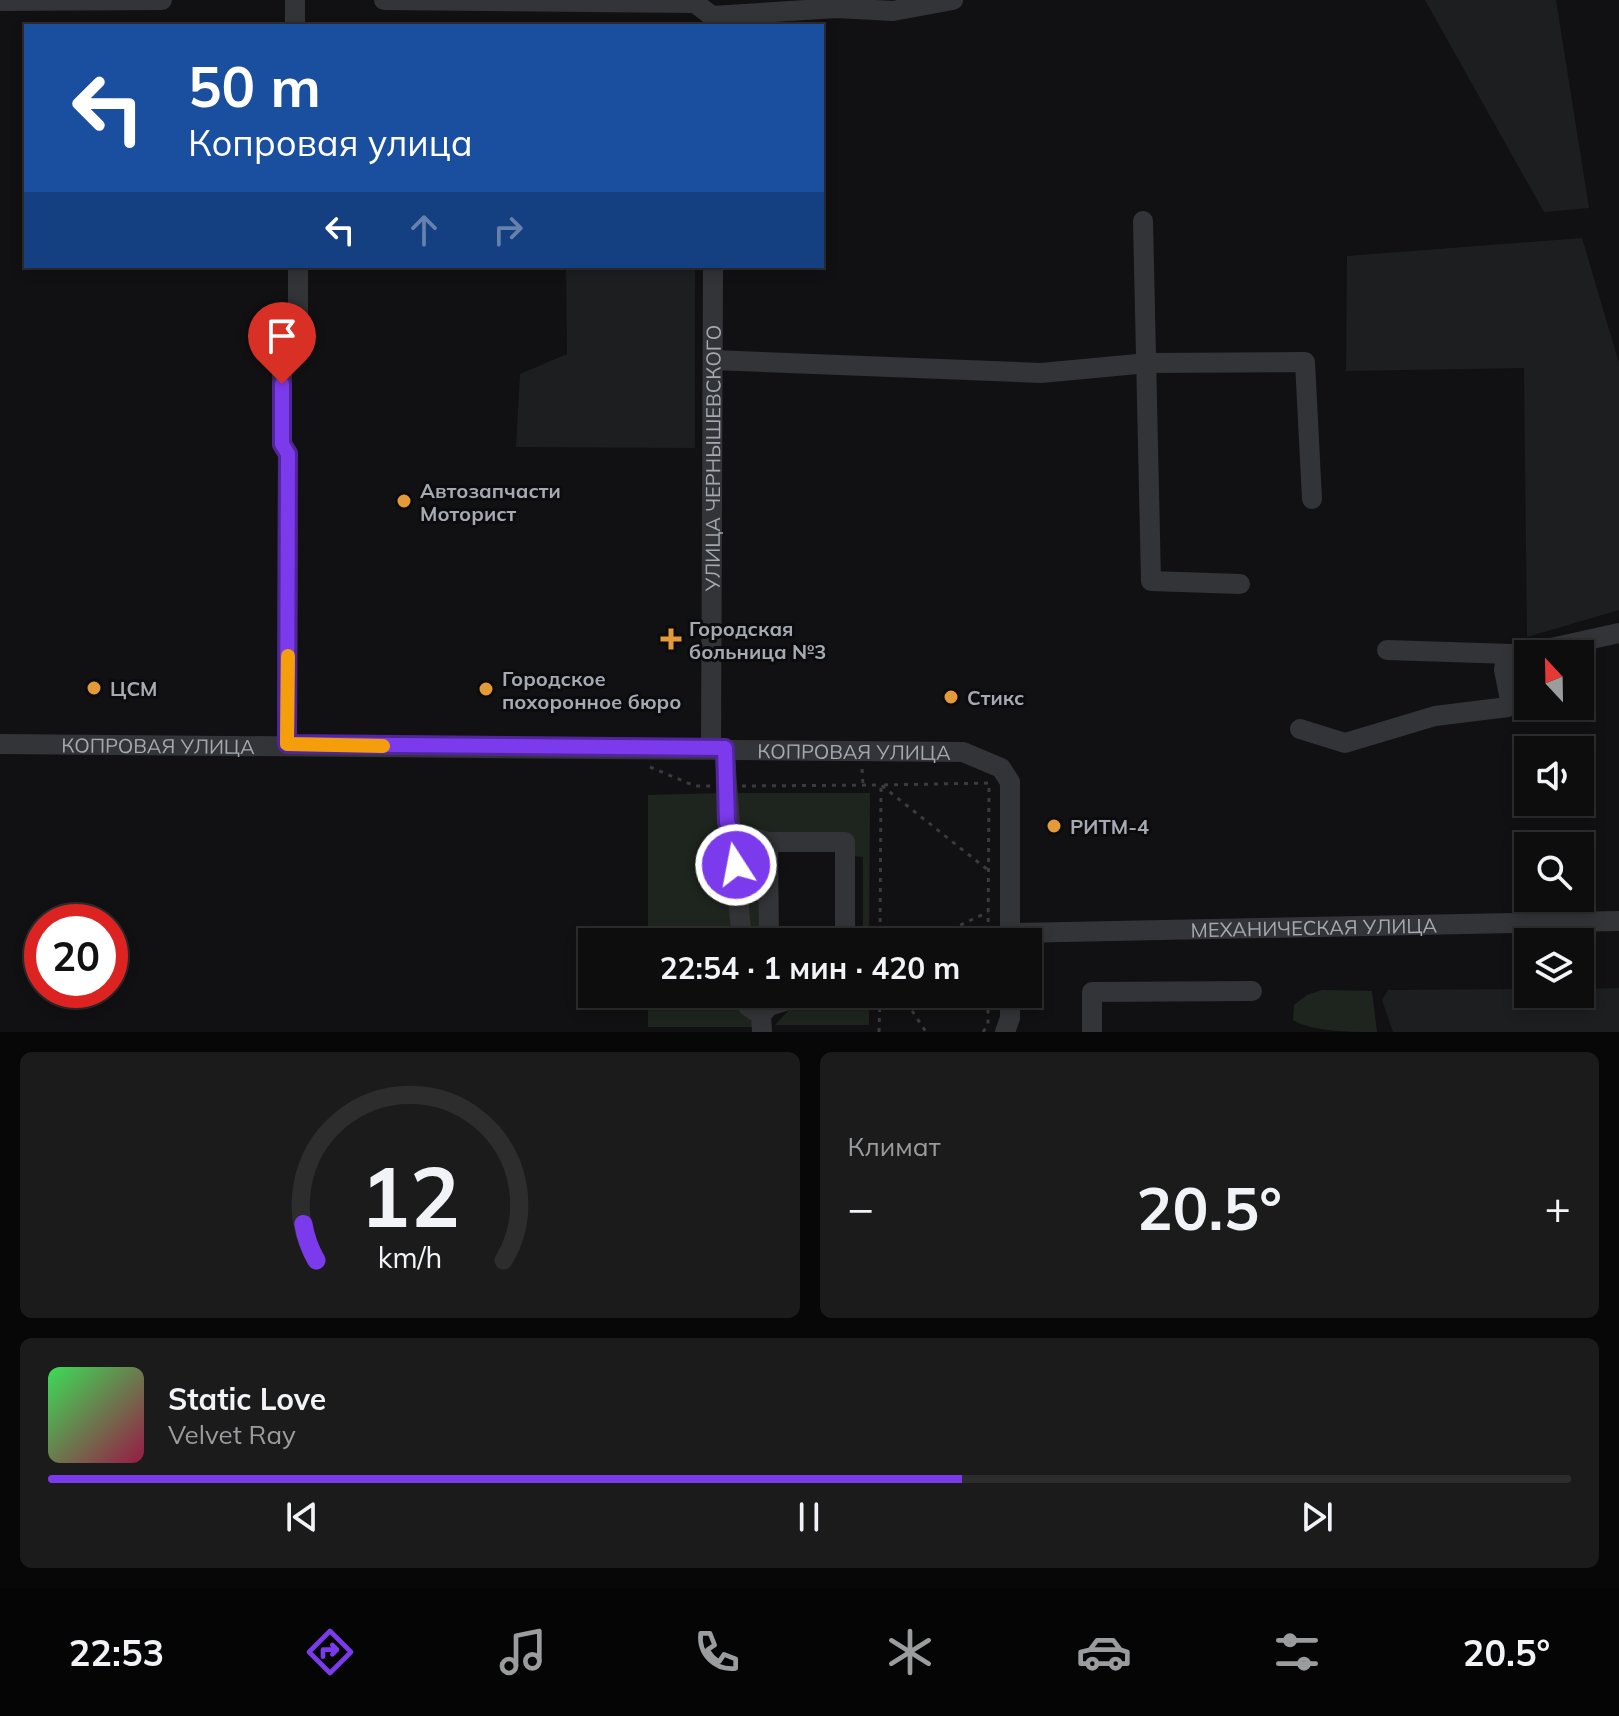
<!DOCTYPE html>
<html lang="ru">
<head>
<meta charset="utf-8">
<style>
	:root { --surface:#0d0d0e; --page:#1b1b1c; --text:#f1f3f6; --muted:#9a9c9e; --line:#2d2d2e; --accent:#7c3aed }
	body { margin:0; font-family:Mulish,sans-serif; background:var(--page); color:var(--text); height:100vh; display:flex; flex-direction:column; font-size:30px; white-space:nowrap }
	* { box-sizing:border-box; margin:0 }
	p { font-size:26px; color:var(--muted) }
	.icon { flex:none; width:44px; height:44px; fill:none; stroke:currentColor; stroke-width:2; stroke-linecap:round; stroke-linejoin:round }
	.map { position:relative; height:1032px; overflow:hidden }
	.panel { display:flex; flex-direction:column; gap:20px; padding:20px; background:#070708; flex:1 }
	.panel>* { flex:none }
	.hud { position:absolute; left:24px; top:24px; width:800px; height:244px; border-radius:0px; box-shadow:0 4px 12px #0003,0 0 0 2px var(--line); background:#1a4fa0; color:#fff; overflow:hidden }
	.needle { width:52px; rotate:338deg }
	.controls { position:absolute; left:1514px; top:640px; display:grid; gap:16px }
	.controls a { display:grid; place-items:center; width:80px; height:80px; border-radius:0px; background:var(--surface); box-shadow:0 4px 12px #0003,0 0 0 2px var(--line); font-size:40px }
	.speed { position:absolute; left:24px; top:904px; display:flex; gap:16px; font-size:40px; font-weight:700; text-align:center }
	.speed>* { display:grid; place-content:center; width:104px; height:104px; border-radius:50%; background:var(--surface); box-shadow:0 4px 12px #0003,0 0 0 2px var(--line); line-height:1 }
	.speed .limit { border:12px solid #d22; background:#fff; color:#111 }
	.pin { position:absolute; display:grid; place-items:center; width:68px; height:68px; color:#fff; margin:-82px -34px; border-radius:50% 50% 50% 0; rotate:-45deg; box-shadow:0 0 8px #0007 }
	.pin .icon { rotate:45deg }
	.me { position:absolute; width:88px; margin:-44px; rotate:349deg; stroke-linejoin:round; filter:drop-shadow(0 0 6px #0008) }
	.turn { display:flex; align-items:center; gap:28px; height:168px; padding:0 32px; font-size:36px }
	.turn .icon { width:104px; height:104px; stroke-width:2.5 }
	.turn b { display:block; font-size:56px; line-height:68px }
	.lanes { display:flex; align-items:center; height:76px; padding:0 32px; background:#0003; justify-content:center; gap:40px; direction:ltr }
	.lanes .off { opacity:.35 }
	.big { font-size:60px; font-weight:700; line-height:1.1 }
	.panel .card { flex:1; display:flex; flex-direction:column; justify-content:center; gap:12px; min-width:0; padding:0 28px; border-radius:12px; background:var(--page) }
	.panel .dial { align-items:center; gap:0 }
	.dial svg { height:208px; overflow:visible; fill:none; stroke:var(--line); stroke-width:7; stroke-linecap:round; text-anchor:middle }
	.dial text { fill:var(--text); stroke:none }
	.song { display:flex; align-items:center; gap:24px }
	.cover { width:96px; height:96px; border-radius:12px; background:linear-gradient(135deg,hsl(130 70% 55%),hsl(340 70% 35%)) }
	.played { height:8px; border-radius:4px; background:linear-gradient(90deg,var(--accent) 60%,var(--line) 60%) }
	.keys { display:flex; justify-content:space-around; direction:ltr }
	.heat { display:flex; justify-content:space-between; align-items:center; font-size:44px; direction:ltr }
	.panel .tiles { flex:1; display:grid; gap:20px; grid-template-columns:1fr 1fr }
	.card:last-child { grid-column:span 2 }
	.trip { position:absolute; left:578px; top:928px; width:464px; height:80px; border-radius:0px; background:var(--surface); box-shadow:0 4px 12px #0003,0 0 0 2px var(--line); font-weight:700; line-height:80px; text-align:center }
	.tabs { display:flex; height:128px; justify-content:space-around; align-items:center; background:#050506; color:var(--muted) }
	.tabs .icon { width:56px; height:56px }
	.tabs .selected { color:var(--accent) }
	.tabs b { font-size:36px; color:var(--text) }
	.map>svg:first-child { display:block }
	.built { fill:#1d1e20 }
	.green { fill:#1e251e }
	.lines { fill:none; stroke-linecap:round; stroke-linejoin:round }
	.path { stroke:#393b3e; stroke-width:3; stroke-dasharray:4 6; stroke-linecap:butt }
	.minor { stroke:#333437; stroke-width:20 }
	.route-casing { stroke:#51269a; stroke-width:20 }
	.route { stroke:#7c3aed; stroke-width:14 }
	.slow { stroke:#f59e0b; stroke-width:14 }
	.poi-dot { fill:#e49a38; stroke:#0c0c0e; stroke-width:3 }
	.labels { text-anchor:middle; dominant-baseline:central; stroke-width:6; stroke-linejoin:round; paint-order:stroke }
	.street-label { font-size:20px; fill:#a4a9b2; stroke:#0c0c0e }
	.poi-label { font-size:20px; font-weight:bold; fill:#a4a9b2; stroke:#0c0c0e; text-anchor:start }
</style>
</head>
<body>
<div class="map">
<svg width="1619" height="1032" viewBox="0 0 1619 1032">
	<rect width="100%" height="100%" fill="#111113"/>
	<g class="built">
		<path d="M 1425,0 L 1556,0 L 1589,208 L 1544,212 Z"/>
		<path d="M 1582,238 L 1619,363 L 1619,610 L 1527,637 L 1524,368 L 1346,371 L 1347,256 Z"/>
		<path d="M 566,266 L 695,266 L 695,448 L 516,447 L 520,374 L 567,354 Z"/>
		<path d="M 1619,988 L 1619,1032 L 1393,1032 L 1382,1000 L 1388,990 L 1528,989 L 1528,994 L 1580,994 L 1580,989 Z"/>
	</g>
	<g class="green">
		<path d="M 724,793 L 736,942 L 648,942 L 648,795 Z"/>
		<path d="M 737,793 L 870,793 L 869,942 L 863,942 L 863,857 L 852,856 L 851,836 L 769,836 L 741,829 Z"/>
		<path d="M 741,846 L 760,846 L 763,942 L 747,942 Z"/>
		<path d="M 1322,990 L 1372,991 L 1377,1032 C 1351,1032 1312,1032 1293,1020 L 1294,1005 L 1307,995 Z"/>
		<path d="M 648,994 L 741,994 L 754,1027 L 648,1027 Z"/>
		<path d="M 843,994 L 869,994 L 869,1025 L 775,1025 L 789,1010 Z"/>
	</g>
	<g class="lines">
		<g class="path">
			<path d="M 650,767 L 695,786 L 711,786"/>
			<path d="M 862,769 L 863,785"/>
			<path d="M 742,786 L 881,785 L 988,870"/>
			<path d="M 880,942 L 881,785 L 992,783"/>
			<path d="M 924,942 L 988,912"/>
			<path d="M 988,942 L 989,783"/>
			<path d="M 901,994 L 926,1032"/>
			<path d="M 879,1032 L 880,994"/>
			<path d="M 983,1032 L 988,1025 L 988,994"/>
		</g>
		<g class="minor">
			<path d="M 295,0 L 295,26"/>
			<path d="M 384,0 L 695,3 L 712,16 L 837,8 L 893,11 L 953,0"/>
			<path d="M 0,1 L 162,0"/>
			<path d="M 1143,221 L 1151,581 L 1240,584"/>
			<path d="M 713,360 L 1041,373 L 1148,363 L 1305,362 L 1312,499"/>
			<path d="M 1387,650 L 1511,654"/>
			<path d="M 1300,729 L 1345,743 L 1435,716 L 1508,707 L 1511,705 L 1504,670 L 1506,658 L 1619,633"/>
			<path id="s1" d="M 0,744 L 963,752 L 1001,768 L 1010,782 L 1010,942"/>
			<path d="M 287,744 L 288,454 L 282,444 L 282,353 L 298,345 L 298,266"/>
			<path id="s2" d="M 711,748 L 713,266"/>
			<path d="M 725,748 C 727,813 737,876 742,942"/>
			<path d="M 734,839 L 749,837 L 768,842 L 845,842 L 845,942"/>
			<path d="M 768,842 L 769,942"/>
			<path id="s3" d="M 1010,933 L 1619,921"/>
			<path d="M 747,994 L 748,1006 L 761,1015 L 762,1032"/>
			<path d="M 761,1015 L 769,1006 L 808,994"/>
			<path d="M 1005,1032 L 1010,1018 L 1010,994"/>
			<path d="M 1092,1032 L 1092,992 L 1252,991"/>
		</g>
	</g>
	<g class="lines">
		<defs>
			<path id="route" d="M 282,384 L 282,444 L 288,454 L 287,744 L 725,748 L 727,822 L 734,839 L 736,865"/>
		</defs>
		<use href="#route" class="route-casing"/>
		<use href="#route" class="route"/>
		<path class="slow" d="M 288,656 L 287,744 L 383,746"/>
	</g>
	<g class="poi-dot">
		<circle cx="404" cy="501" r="8"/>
		<path d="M667 627h8v8h8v8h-8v8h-8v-8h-8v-8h8z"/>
		<circle cx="94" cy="688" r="8"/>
		<circle cx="486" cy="689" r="8"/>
		<circle cx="951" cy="697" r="8"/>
		<circle cx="1054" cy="826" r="8"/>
	</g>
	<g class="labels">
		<g class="street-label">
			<text stroke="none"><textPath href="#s2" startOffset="290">УЛИЦА ЧЕРНЫШЕВСКОГО</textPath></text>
			<text stroke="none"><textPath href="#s1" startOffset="158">КОПРОВАЯ УЛИЦА</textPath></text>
			<text stroke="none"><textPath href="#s1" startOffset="854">КОПРОВАЯ УЛИЦА</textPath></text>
			<text stroke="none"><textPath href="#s3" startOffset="304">МЕХАНИЧЕСКАЯ УЛИЦА</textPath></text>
		</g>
		<g class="poi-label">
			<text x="420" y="490">Автозапчасти<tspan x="420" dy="23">Моторист</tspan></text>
			<text x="689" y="628">Городская<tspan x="689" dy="23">больница №3</tspan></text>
			<text x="502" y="678">Городское<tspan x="502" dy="23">похоронное бюро</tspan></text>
			<text x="110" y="688">ЦСМ</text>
			<text x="967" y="697">Стикс</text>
			<text x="1070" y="826">РИТМ-4</text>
		</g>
	</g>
</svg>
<div class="controls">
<a><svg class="needle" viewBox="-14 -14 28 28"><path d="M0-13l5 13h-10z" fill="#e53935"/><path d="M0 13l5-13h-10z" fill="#9a9c9e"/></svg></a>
<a><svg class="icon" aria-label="sound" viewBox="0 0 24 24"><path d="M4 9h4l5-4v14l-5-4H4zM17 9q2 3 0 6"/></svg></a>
<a><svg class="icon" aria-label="search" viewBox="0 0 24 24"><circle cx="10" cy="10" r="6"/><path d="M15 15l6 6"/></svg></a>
<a><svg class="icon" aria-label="layers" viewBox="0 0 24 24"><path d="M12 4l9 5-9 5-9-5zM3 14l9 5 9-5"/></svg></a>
</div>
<div class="speed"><div class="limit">20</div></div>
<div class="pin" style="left:282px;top:384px;background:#d93025"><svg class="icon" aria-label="arrive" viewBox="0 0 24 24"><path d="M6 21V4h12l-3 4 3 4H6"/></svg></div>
<svg class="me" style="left:736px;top:865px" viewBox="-20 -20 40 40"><circle r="17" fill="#7c3aed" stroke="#fff" stroke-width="3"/><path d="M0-11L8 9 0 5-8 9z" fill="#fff"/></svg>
<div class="trip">22:54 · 1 мин · 420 m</div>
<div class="hud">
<div class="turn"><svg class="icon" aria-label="left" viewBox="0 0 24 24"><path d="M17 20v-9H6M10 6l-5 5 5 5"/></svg><div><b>50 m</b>Копровая улица</div></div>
<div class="lanes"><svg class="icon" aria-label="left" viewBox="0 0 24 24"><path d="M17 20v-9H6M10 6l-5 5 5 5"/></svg><svg class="icon off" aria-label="ahead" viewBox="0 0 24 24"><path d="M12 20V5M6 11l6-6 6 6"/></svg><svg class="icon off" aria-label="right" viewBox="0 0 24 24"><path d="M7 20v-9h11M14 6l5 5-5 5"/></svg></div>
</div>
</div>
<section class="panel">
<div class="tiles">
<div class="card dial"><svg viewBox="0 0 100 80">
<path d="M14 69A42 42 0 1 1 86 69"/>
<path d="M14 69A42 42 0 0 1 9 55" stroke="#7c3aed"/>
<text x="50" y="56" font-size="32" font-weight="700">12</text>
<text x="50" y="72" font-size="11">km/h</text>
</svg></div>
<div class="card"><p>Климат</p>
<div class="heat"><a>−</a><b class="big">20.5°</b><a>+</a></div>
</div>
<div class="card">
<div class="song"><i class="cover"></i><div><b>Static Love</b><p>Velvet Ray</p></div></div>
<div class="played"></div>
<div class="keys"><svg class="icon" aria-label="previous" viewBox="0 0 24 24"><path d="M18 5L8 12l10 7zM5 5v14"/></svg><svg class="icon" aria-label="pause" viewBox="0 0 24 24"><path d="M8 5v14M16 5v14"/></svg><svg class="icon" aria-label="next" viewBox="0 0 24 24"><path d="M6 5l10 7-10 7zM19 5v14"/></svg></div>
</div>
</div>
</section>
<nav class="tabs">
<b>22:53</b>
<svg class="icon selected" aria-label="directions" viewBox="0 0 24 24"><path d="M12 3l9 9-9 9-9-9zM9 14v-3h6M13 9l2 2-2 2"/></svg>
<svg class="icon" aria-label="music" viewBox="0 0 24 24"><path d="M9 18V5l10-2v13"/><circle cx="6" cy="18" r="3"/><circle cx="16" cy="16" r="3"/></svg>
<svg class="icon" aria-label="phone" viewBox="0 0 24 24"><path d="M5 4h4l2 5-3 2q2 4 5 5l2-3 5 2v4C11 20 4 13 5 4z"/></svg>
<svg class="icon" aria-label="climate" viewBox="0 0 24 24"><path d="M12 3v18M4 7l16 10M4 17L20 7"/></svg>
<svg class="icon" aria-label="car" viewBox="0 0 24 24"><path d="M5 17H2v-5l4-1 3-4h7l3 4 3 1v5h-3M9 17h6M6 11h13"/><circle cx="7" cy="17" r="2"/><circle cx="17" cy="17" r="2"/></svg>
<svg class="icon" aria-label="filters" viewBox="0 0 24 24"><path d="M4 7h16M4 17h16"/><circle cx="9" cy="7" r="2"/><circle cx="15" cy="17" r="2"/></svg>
<b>20.5°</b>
</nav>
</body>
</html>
